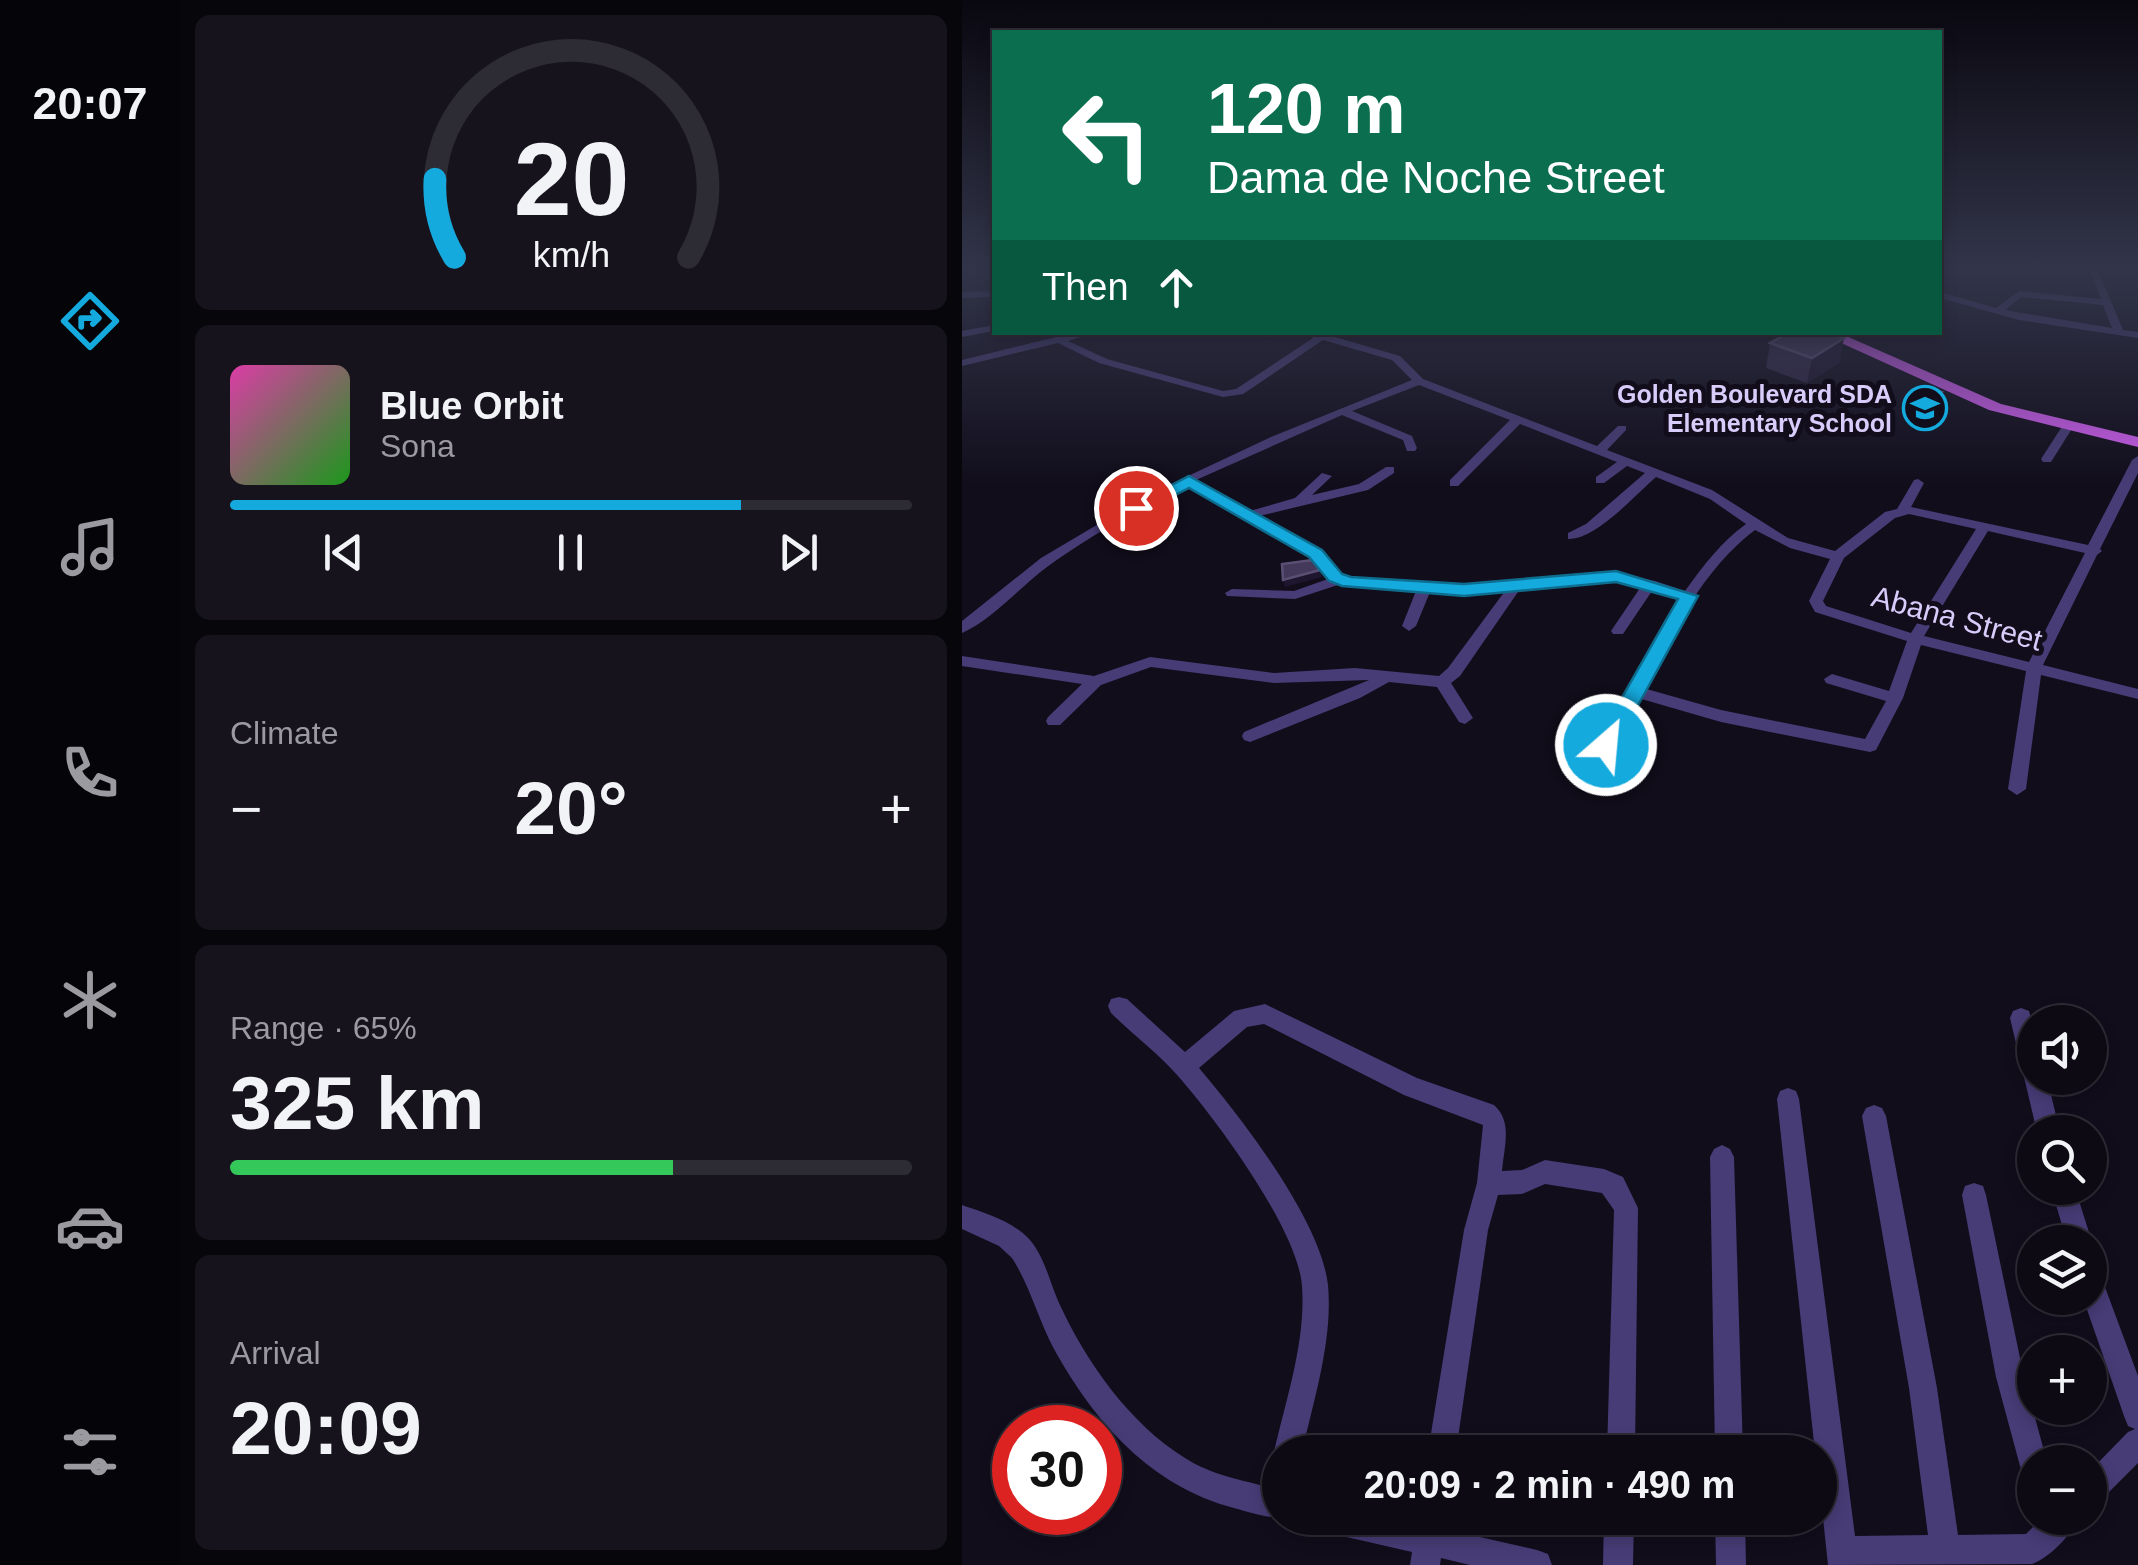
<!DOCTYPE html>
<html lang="en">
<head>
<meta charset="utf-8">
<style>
	:root { --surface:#0d0a14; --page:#16131d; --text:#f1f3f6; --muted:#9a9aa0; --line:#2d2b34; --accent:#15aadd }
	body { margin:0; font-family:Helvetica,sans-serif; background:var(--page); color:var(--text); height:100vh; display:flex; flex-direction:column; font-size:38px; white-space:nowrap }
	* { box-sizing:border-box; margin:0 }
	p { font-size:32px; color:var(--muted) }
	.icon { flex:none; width:55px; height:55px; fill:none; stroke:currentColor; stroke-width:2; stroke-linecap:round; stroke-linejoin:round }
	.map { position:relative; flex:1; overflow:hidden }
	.panel { display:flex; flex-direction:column; gap:15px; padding:15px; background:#07060b; width:782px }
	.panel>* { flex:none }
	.top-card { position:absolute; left:30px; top:30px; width:950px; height:305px; border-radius:0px; box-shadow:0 5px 15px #0003,0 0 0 2px var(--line); background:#0b6e4f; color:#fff; overflow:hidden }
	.fabs { position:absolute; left:1055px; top:1005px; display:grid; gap:20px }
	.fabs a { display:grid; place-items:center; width:90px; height:90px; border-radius:50%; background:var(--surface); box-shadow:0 5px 15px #0003,0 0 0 2px var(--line); font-size:50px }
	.speed { position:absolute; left:30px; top:1405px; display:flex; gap:20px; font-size:50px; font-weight:700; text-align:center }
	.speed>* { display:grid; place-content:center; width:130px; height:130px; border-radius:50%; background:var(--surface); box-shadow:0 5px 15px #0003,0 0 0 2px var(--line); line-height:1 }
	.speed .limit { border:15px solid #d22; background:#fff; color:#111 }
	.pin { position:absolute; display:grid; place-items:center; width:85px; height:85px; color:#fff; margin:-42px; border:5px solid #fff; border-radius:50%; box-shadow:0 2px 10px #0007 }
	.me { position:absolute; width:110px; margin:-55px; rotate:27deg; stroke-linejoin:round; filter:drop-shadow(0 0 8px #0008) }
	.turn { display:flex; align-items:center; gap:35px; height:210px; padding:0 50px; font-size:45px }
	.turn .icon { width:130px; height:130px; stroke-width:2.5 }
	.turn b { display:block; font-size:70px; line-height:85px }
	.then { display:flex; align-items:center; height:95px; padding:0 50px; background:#0003; gap:20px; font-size:38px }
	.big { font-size:75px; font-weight:600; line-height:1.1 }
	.panel .tile { flex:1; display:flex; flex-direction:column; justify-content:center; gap:15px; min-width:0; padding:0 35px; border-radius:15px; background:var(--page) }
	.panel .dial { align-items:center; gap:0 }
	.dial svg { height:260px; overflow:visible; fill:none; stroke:var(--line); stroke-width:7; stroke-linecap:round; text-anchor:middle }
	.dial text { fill:var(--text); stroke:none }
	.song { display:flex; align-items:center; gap:30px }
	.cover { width:120px; height:120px; border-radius:15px; background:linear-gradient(135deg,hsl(320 70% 55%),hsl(120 70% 35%)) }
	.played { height:10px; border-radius:5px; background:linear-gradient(90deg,var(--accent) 75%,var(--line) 75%) }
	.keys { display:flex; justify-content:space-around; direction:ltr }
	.heat { display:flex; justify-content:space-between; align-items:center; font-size:55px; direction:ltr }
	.charge { height:15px; border-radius:8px; background:linear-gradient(90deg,#34c759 65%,var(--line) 0) }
	.trip { position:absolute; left:300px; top:1435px; width:575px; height:100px; border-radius:50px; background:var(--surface); box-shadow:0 5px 15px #0003,0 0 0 2px var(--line); font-weight:600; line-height:100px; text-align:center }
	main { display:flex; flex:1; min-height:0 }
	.dock { display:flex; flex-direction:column; width:180px; justify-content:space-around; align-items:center; background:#050408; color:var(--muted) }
	.dock .icon { width:70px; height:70px }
	.dock .active { color:var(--accent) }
	.dock b { font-size:45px; color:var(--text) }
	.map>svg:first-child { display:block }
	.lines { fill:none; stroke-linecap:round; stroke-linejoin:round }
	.street { fill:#473c76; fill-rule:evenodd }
	.primary { fill:#cf5def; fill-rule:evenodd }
	.wall { fill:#322747 }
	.shaded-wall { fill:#1e152e }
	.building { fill:#44395b; stroke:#5b5074; stroke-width:2.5 }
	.route { fill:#15aadd; stroke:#0e6e90; stroke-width:2.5 }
	.labels { text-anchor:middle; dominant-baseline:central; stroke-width:10; stroke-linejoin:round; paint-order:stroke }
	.far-poi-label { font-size:25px; font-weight:bold; fill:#d8ccfa; stroke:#110d1b; text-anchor:end }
	.street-label { font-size:30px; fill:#d8ccfa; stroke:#110d1b }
</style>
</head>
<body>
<main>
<nav class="dock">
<b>20:07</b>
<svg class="icon active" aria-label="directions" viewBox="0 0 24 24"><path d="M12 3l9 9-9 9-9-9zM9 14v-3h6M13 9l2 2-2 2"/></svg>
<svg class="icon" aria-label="music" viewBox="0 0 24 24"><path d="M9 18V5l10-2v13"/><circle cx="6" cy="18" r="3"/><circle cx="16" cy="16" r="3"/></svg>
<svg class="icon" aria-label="phone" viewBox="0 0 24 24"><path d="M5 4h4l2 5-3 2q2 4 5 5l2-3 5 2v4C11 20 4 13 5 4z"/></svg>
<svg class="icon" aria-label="climate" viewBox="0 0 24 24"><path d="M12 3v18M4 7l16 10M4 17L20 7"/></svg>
<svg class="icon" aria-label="car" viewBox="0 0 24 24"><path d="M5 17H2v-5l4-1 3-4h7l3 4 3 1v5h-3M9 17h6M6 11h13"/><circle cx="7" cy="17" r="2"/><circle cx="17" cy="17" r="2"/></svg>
<svg class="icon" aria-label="filters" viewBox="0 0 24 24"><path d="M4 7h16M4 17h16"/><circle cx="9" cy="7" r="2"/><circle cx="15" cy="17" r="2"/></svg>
</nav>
<section class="panel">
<div class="tile dial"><svg viewBox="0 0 100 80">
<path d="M14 69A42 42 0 1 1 86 69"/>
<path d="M14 69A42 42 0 0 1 8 45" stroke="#15aadd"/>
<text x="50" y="56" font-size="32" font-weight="700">20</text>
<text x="50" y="72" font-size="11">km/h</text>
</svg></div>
<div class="tile">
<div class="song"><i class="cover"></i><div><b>Blue Orbit</b><p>Sona</p></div></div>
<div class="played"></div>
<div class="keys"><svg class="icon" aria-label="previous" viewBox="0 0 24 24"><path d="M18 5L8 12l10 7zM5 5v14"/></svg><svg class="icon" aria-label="pause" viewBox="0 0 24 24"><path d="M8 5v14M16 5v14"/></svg><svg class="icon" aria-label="next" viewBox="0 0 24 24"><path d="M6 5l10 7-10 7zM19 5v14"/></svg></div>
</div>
<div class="tile"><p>Climate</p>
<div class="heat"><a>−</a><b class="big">20°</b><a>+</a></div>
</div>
<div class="tile"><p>Range · 65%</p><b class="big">325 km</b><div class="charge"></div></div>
<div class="tile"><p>Arrival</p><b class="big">20:09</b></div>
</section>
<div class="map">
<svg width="1176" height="1565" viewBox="0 0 1176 1565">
	<rect width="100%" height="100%" fill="#110d1b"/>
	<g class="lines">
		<g class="street">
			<path d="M 1127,268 L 1135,268 L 1161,330 L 1176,332 L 1176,338 L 1057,320 L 978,298 L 978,292 L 1034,308 L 1057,291 L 1139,299 ZM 1059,297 L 1141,305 L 1150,328 L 1043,310 Z"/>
			<path d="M 32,291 L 32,297 L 0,298 L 0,292 Z"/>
			<path d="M 32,325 L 32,331 L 0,337 L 0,331 Z"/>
			<path d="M 115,332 L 135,332 L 106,341 L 145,359 L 261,391 L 274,389 L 351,338 L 338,332 L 356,332 L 438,356 L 461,379 L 635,446 L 656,426 L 664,426 L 664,430 L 645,450 L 750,490 L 826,538 L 873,551 L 923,512 L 935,509 L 952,480 L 956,479 L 962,483 L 949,507 L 1126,545 L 1170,460 L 1176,456 L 1176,473 L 1138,549 L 1140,551 L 1135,555 L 1081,665 L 1176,689 L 1176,699 L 1079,675 L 1064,789 L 1055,795 L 1046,789 L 1064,671 L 959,645 L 941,698 L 914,750 L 908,752 L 759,722 L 676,698 L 650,749 L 644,751 L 636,745 L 663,691 L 718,599 L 690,591 L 661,634 L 651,634 L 649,631 L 678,588 L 654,581 L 558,589 L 498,676 L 489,683 L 511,718 L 503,724 L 497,722 L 475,687 L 427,682 L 398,698 L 288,742 L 282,740 L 280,736 L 282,732 L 407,680 L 312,683 L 189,667 L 139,685 L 98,725 L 86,725 L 84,721 L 86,717 L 120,684 L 0,666 L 0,656 L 132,676 L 188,657 L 312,673 L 393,668 L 477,676 L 486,668 L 543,591 L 502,594 L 468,592 L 454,626 L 447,631 L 440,626 L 454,591 L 379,584 L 333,599 L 265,596 L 263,593 L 270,589 L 332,591 L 366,579 L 348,557 L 225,485 C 177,509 129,535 85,567 C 59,586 29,621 0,633 L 0,621 L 79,558 L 182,497 L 157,480 L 157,474 L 165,474 L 192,492 L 309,437 L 450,380 L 430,360 L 361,340 L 281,394 L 261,397 L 137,363 L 96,343 L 0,366 L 0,360 ZM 457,385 L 548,420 L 488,480 L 488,486 L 496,486 L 558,424 L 655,462 L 634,477 L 634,483 L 642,483 L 665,466 L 683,473 L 624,524 L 606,533 L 606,539 C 634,540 673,495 694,477 L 748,499 L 784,524 C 759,542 741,566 723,591 L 693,581 L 654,573 L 502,586 L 388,578 L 378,575 L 358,551 L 297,516 L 406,490 L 432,473 L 432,467 L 424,467 L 397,484 L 350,495 L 370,476 L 360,473 L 333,498 L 288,511 L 234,480 L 380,415 L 441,440 L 445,451 L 453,451 L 455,448 L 450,436 L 390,411 ZM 947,514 L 1014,529 L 949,633 L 864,606 L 861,601 L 882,558 L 933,518 ZM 793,530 L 828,548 L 868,559 L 847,601 L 853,612 L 945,641 L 927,691 L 870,674 L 862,679 L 864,683 L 924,701 L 903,739 L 759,710 L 681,688 C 711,632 741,569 793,530 ZM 1026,531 L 1123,553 L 1067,662 L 962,636 Z"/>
			<path d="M 1101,425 L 1111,427 L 1089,462 L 1081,462 L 1079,459 Z"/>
			<path d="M 157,997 L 165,999 L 223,1052 L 272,1011 L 303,1004 L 455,1078 L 532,1105 C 551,1122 542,1147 540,1171 L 560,1170 L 583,1160 L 642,1169 L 661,1177 L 676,1208 L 673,1452 L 645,1452 L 652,1210 L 640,1193 L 583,1184 L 560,1194 L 536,1195 L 526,1230 L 494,1452 L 466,1452 L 502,1230 L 515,1183 L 521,1125 L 442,1095 L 302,1024 L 285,1027 L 237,1068 C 279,1117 359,1221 366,1285 C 371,1340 352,1399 340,1452 L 318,1452 L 316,1462 L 312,1452 C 324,1399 344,1341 340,1286 C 336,1230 254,1119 216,1076 C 196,1053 171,1035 149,1013 L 146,1006 L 149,999 Z"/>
			<path d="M 1059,1008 L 1067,1011 L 1072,1029 L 1072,1078 L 1085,1078 L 1098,1132 L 1075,1132 L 1048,1018 L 1051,1011 Z"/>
			<path d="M 826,1088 L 834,1091 L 837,1099 L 893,1536 L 966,1535 L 947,1388 L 900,1116 L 904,1108 L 912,1105 L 920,1108 L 924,1116 L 975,1388 L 996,1535 L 1064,1534 L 1080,1518 L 1116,1518 C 1109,1536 1088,1557 1070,1564 L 866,1565 L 858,1490 L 858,1452 L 853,1452 L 815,1099 L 818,1091 Z"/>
			<path d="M 760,1145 L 768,1149 L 772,1157 L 781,1452 L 753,1452 L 748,1157 L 752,1149 Z"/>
			<path d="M 1012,1183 L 1021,1186 L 1024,1195 L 1062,1377 L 1085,1462 L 1072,1462 L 1072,1480 L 1062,1476 L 1058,1466 L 1034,1377 L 1000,1195 L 1003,1186 Z"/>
			<path d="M 1089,1188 L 1113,1188 L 1130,1242 L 1128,1247 L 1128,1242 L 1105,1242 Z"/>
			<path d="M 0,1205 C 23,1213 51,1221 68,1240 C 83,1258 88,1283 97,1303 C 124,1362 168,1424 223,1458 C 252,1477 285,1480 318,1491 L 318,1517 C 303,1518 287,1512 272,1508 C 189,1486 133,1423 92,1349 C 76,1319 68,1286 50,1258 L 37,1246 L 0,1229 Z"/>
			<path d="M 1128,1267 L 1137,1271 L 1176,1376 L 1176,1463 L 1138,1501 L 1128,1506 L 1128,1471 L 1166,1432 L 1173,1429 L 1166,1426 L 1162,1416 L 1121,1298 L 1128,1298 Z"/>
			<path d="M 352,1518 L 431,1518 L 454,1523 L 455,1518 L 485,1518 L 483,1529 L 575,1550 L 586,1554 L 590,1565 L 508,1565 L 479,1558 L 478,1565 L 448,1565 L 450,1552 L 367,1533 L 356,1529 Z"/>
			<path d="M 642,1518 L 672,1518 L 671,1565 L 641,1565 Z"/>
			<path d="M 753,1518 L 783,1518 L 784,1565 L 754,1565 Z"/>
		</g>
		<path class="primary" d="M 855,332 L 875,332 L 1039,404 L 1176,437 L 1176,447 L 1027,410 Z"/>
	</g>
	<g class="wall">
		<path d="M 882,338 L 877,363 L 845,383 L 804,368 L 808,343 Z"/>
		<path d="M 955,397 L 976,405 L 965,415 L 951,410 Z"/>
	</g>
	<g class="shaded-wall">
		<path d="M 882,338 L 877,363 L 845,383 L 850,358 Z"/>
		<path d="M 980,392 L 976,405 L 965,415 L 969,402 Z"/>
		<path d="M 358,570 L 360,577 L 323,587 L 321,580 Z"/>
	</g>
	<g class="building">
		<path d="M 828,332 L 864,332 L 882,338 L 850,358 L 808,343 Z"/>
		<path d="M 965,387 L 980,392 L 969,402 L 955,397 Z"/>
		<path d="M 350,560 L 358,570 L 321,580 L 320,564 Z"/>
	</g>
	<linearGradient id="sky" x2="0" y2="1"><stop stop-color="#09070f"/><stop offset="0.55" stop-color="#32354a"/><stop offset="1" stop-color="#32354a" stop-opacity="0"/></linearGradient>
	<rect width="1176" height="487" fill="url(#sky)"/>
	<path class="route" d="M 227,476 L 360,550 L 380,574 L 389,577 L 502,584 L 654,571 L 736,596 L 651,751 L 644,753 L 633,745 L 716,599 L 654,582 L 502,596 L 380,586 L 367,581 L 347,557 L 227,488 L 180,512 L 166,508 Z"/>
	<defs>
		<symbol id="school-ring" viewBox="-11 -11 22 22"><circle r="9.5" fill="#110d1b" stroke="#15aadd" stroke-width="1.5"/><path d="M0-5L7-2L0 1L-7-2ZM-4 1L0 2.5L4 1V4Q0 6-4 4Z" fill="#15aadd"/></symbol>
	</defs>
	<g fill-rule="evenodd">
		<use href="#school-ring" x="938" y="383" width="50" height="50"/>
	</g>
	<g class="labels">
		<g class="far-poi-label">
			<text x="930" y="394">Golden Boulevard SDA<tspan x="930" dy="29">Elementary School</tspan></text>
		</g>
		<g class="street-label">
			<text transform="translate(995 618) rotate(15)">Abana Street</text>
		</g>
	</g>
</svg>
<div class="fabs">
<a><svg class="icon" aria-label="sound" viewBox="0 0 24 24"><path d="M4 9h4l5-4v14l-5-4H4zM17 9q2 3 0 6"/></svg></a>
<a><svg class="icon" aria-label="search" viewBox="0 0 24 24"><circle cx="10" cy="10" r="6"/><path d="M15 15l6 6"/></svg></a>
<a><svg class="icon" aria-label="layers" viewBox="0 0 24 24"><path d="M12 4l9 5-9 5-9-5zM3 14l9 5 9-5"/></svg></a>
<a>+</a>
<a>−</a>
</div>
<div class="speed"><div class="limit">30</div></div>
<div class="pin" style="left:174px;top:508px;background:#d93025"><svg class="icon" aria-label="arrive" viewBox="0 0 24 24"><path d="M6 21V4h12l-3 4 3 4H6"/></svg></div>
<svg class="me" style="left:644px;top:745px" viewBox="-20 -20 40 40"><circle r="17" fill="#15aadd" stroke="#fff" stroke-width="3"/><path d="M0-11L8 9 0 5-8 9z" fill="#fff"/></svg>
<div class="trip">20:09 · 2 min · 490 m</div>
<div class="top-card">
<div class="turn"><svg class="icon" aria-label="left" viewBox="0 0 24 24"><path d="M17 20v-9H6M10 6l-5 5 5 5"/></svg><div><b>120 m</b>Dama de Noche Street</div></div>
<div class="then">Then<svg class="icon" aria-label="ahead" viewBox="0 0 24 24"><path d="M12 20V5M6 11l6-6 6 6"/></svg></div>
</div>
</div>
</main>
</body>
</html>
